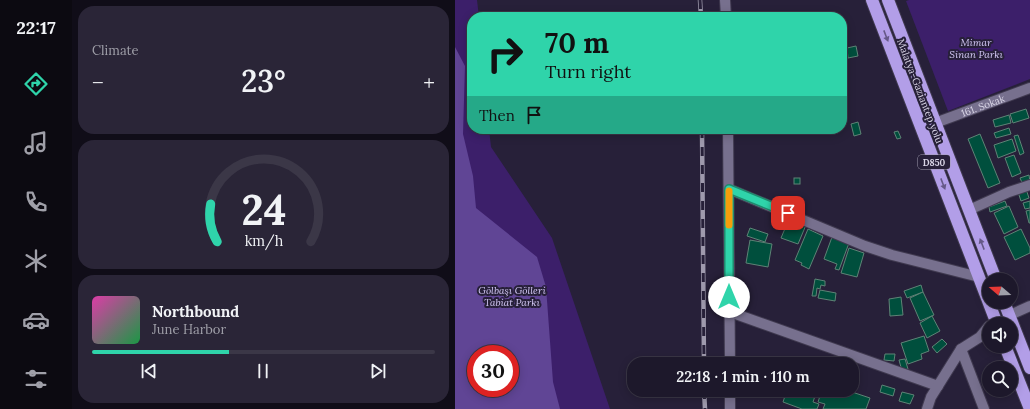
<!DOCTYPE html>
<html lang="en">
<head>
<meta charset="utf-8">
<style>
	:root { --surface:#1d182b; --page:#2a2537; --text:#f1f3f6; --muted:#a0a0a9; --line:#3b3747; --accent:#2fd4aa }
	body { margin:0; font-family:Lora,serif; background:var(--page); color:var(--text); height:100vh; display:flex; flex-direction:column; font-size:15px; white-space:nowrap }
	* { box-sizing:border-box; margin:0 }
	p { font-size:13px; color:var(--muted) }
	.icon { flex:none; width:22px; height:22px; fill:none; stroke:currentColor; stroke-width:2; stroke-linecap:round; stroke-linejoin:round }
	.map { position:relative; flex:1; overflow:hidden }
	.drawer { display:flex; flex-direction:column; gap:6px; padding:6px; background:#100d18; width:383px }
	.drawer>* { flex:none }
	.guide { position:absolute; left:12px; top:12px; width:380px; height:122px; border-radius:16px; box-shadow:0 2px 10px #0003,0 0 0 1px var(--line); background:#2fd4aa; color:#111; overflow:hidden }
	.needle { width:26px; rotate:289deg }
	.buttons { position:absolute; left:527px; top:273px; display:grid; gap:8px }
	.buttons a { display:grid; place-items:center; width:36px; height:36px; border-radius:50%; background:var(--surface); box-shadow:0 2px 10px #0003,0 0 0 1px var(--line); font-size:20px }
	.speed { position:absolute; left:12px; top:345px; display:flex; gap:8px; font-size:20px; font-weight:700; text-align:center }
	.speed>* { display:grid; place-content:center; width:52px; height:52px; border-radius:50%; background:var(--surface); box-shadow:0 2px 10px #0003,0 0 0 1px var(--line); line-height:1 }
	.speed .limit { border:6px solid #d22; background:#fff; color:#111 }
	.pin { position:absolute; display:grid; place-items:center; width:34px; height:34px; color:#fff; margin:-17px; border-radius:8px; box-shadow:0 2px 6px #0006 }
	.me { position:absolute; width:44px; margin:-22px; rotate:0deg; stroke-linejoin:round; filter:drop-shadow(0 0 3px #0008) }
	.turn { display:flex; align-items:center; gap:14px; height:84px; padding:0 12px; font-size:18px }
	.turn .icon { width:52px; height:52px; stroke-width:2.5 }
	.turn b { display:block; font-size:28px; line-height:34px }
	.then { display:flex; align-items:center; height:38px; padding:0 12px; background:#0003; gap:8px; font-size:15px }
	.big { font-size:30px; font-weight:600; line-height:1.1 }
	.drawer .tile { flex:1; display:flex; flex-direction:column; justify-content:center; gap:6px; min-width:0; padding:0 14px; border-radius:16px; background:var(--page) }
	.drawer .dial { align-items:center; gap:0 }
	.dial svg { height:104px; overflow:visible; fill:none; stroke:var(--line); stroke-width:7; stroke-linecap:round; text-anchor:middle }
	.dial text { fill:var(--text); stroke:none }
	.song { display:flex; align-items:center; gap:12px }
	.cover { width:48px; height:48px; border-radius:6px; background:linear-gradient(135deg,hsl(320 70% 55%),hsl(140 70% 35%)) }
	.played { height:4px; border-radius:2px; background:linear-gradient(90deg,var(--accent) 40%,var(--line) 40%) }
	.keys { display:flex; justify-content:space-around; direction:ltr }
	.heat { display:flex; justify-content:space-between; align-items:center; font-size:22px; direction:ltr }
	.trip { position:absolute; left:172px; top:357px; width:232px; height:40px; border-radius:16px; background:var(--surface); box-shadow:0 2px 10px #0003,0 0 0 1px var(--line); font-weight:600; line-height:40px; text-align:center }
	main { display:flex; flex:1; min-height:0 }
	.dock { display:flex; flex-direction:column; width:72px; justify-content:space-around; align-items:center; background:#0c0a11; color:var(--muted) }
	.dock .icon { width:28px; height:28px }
	.dock .selected { color:var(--accent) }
	.dock b { font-size:18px; color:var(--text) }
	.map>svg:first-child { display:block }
	.green { fill:#3c1f6a; fill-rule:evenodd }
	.water { fill:#604595; fill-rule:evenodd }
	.building { fill:#004f3d; stroke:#5e8376 }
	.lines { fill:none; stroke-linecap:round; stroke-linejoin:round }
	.street-casing { stroke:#403a50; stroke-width:12 }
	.highway-casing { stroke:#403a50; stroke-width:14 }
	.street { stroke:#77708e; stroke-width:10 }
	.highway { stroke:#b29ee8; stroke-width:12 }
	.rail-casing { stroke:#9f9aad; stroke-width:4.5 }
	.rail { stroke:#272039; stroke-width:3; stroke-dasharray:9; stroke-linecap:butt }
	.oneway { fill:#665988 }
	.route-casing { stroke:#1f8a6e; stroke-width:10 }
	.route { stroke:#2fd4aa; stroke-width:7 }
	.slow { stroke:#f59e0b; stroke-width:7 }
	.labels { text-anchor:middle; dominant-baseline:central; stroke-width:4; stroke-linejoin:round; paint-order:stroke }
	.shield { fill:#272039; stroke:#a49fb2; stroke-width:1 }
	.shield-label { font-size:9px; font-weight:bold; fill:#d9d5e6 }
	.park-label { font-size:10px; font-style:italic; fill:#d4c9f6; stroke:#272039 }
	.street-label { font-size:10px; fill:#d9d5e6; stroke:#272039 }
</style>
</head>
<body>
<main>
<nav class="dock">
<b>22:17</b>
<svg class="icon selected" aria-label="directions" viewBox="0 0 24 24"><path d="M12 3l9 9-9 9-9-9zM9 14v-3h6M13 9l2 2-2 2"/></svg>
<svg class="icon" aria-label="music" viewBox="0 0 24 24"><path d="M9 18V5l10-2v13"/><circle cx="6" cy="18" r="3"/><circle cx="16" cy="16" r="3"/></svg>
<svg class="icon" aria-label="phone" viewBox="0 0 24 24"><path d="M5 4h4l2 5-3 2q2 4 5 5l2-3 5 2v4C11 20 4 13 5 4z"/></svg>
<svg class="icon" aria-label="climate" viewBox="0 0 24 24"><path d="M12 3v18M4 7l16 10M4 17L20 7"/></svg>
<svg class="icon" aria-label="car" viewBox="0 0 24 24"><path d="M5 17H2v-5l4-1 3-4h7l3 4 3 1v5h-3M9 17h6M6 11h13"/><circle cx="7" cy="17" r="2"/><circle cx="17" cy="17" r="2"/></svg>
<svg class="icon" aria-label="filters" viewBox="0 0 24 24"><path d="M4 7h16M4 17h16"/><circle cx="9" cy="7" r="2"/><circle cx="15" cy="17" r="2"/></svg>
</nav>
<section class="drawer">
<div class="tile"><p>Climate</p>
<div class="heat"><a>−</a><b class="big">23°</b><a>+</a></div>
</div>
<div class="tile dial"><svg viewBox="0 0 100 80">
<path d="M14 69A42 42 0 1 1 86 69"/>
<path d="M14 69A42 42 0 0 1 9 40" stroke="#2fd4aa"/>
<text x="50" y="56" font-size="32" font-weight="700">24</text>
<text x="50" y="72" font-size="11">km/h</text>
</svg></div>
<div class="tile">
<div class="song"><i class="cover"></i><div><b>Northbound</b><p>June Harbor</p></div></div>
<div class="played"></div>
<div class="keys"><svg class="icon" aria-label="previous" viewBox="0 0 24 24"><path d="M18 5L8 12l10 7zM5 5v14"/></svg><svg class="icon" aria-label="pause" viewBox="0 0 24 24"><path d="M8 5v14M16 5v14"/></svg><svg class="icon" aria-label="next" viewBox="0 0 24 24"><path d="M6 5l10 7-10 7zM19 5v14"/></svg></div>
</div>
</section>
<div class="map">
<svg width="575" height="409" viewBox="0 0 575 409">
	<rect width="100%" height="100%" fill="#272039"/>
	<g class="green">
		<path d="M 0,0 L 22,0 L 24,17 L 17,17 L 17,129 L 34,129 L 36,147 L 97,238 L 155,409 L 0,409 ZM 21,354 L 55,354 L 55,388 L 21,388 Z"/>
		<path d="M 454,0 L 575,0 L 575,79 L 493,111 L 451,1 Z"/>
	</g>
	<path class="water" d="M 0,47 L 10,66 L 8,134 L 18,176 L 21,208 L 82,257 L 91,287 L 98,382 L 105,409 L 0,409 ZM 21,354 L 55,354 L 55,388 L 21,388 Z"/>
	<g class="building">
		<path d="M 401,46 L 403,56 L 393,58 L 392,48 Z"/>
		<path d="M 571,109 L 574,118 L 558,123 L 555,114 Z"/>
		<path d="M 554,115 L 556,123 L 540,127 L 538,120 Z"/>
		<path d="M 403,122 L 406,134 L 399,136 L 396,124 Z"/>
		<path d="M 554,128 L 556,134 L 541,138 L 539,133 Z"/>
		<path d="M 443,131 L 446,138 L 442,139 L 439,132 Z"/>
		<path d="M 525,134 L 545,183 L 533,188 L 513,139 Z"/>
		<path d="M 563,135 L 569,153 L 565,155 L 559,136 Z"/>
		<path d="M 557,139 L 561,151 L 543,158 L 539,145 Z"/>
		<path d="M 559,155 L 566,173 L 557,177 L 550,158 Z"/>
		<path d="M 574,175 L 575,182 L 568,185 L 565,178 Z"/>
		<rect x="339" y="178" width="6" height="6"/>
		<path d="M 571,189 L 574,198 L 566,201 L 563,192 Z"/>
		<path d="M 550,201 L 552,206 L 535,212 L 534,207 Z"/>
		<path d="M 575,201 L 575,208 L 570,209 L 568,203 Z"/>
		<path d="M 554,206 L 563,227 L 549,234 L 539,213 Z"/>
		<path d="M 575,210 L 575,223 L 574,223 L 571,211 Z"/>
		<path d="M 334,219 L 351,225 L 343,244 L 326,238 Z"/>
		<path d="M 295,228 L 313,234 L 310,242 L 292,236 Z"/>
		<path d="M 353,229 L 368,236 L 354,269 L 346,265 L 347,263 L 340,260 Z"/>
		<path d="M 566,229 L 575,248 L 575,253 L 560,260 L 549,237 Z"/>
		<path d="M 377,237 L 394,243 L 384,270 L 380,269 L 382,264 L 369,259 Z"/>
		<path d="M 295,240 L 317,244 L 313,267 L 291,263 Z"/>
		<path d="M 394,248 L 409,253 L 402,277 L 386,273 Z"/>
		<path d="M 360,279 L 370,281 L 370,286 L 366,285 L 365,289 L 362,288 L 361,296 L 357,296 Z"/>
		<path d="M 466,285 L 468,292 L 452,298 L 449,291 Z"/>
		<path d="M 365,290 L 381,293 L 380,301 L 363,298 Z"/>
		<path d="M 468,292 L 479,315 L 465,321 L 455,298 Z"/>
		<path d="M 446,297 L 448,315 L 435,316 L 434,299 Z"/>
		<path d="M 477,316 L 485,331 L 472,338 L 465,323 Z"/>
		<path d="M 469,336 L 474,351 L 466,354 L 467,359 L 453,364 L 446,343 Z"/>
		<path d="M 487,339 L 492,344 L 482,353 L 477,347 Z"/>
		<path d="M 430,354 L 440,354 L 439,361 L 429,360 Z"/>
		<path d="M 450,359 L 453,369 L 447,371 L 444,360 Z"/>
		<path d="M 427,385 L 440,389 L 438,396 L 425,392 Z"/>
		<path d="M 332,390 L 362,390 L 358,402 L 364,404 L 362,409 L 347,409 L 328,402 Z"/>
		<path d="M 367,390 L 391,390 L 415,398 L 411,409 L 368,409 L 370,404 L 363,402 Z"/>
		<path d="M 447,392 L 459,395 L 455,404 L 444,401 Z"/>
	</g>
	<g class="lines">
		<defs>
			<g id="street">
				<path d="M 270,0 L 271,17"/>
				<path id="s1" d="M 480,123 L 575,88"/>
				<path d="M 273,129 L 275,364"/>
				<path d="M 274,189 L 410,246 L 437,255 L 524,277"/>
				<path d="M 514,210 L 554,192 L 575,185"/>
				<path d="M 275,312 L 483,386"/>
				<path d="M 555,315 L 575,306"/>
				<path d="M 506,349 L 529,409"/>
				<path d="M 275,390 L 275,409"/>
				<path d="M 472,409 L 476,397 L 506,349 L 525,337 L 534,326"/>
			</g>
			<g id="highway">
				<path d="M 417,0 L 542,324"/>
				<path d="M 433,0 L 541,280"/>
				<path d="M 549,302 L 575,368"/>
				<path d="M 550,346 L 575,409"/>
			</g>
		</defs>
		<use href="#street" class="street-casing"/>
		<use href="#highway" class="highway-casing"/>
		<use href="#street" class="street"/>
		<use href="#highway" class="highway"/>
		<defs>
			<g id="rail">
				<path d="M 245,0 L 246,17"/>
				<path d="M 247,129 L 249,364"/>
				<path d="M 249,390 L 250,409"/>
			</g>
		</defs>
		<use href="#rail" class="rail-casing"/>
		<use href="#rail" class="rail"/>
	</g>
	<defs><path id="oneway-solid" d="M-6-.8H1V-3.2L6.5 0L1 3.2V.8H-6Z"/></defs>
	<g class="oneway">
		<use href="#oneway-solid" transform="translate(431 36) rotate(69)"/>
		<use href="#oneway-solid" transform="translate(488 184) rotate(69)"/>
		<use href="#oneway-solid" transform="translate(527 244) rotate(-111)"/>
	</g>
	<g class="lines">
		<defs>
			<path id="route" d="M 274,297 L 274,189 L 333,213"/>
		</defs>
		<use href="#route" class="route-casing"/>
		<use href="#route" class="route"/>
		<path class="slow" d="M 274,191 L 274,225"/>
	</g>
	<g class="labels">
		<rect class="shield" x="463" y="155" width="32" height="14" rx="3"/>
		<g class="shield-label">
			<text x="479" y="162">D850</text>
		</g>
		<g class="park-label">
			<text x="521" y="42">Mimar<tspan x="521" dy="12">Sinan Parkı</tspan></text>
			<text x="57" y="290">Gölbaşı Gölleri<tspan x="57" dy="12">Tabiat Parkı</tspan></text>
		</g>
		<g class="street-label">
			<text transform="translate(465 91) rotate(69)">Malatya-Gaziantep yolu</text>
			<text stroke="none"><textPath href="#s1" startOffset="51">161. Sokak</textPath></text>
		</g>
	</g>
</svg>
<div class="buttons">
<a><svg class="needle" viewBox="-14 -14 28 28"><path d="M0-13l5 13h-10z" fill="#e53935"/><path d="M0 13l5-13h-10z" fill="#a0a0a9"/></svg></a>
<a><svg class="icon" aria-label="sound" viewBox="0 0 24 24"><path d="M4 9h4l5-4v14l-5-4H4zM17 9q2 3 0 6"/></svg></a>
<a><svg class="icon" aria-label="search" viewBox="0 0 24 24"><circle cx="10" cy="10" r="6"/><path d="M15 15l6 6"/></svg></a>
</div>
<div class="speed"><div class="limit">30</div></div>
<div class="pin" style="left:333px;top:213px;background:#d93025"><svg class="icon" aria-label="arrive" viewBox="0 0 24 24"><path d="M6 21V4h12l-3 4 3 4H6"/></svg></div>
<svg class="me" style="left:274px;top:297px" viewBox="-20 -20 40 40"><circle r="19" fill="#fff"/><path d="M0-13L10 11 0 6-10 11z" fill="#2fd4aa"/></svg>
<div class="trip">22:18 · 1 min · 110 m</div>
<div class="guide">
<div class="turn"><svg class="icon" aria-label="right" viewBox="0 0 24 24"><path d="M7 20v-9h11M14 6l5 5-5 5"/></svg><div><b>70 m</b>Turn right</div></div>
<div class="then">Then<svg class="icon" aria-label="arrive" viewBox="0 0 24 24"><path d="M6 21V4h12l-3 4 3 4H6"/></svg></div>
</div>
</div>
</main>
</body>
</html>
